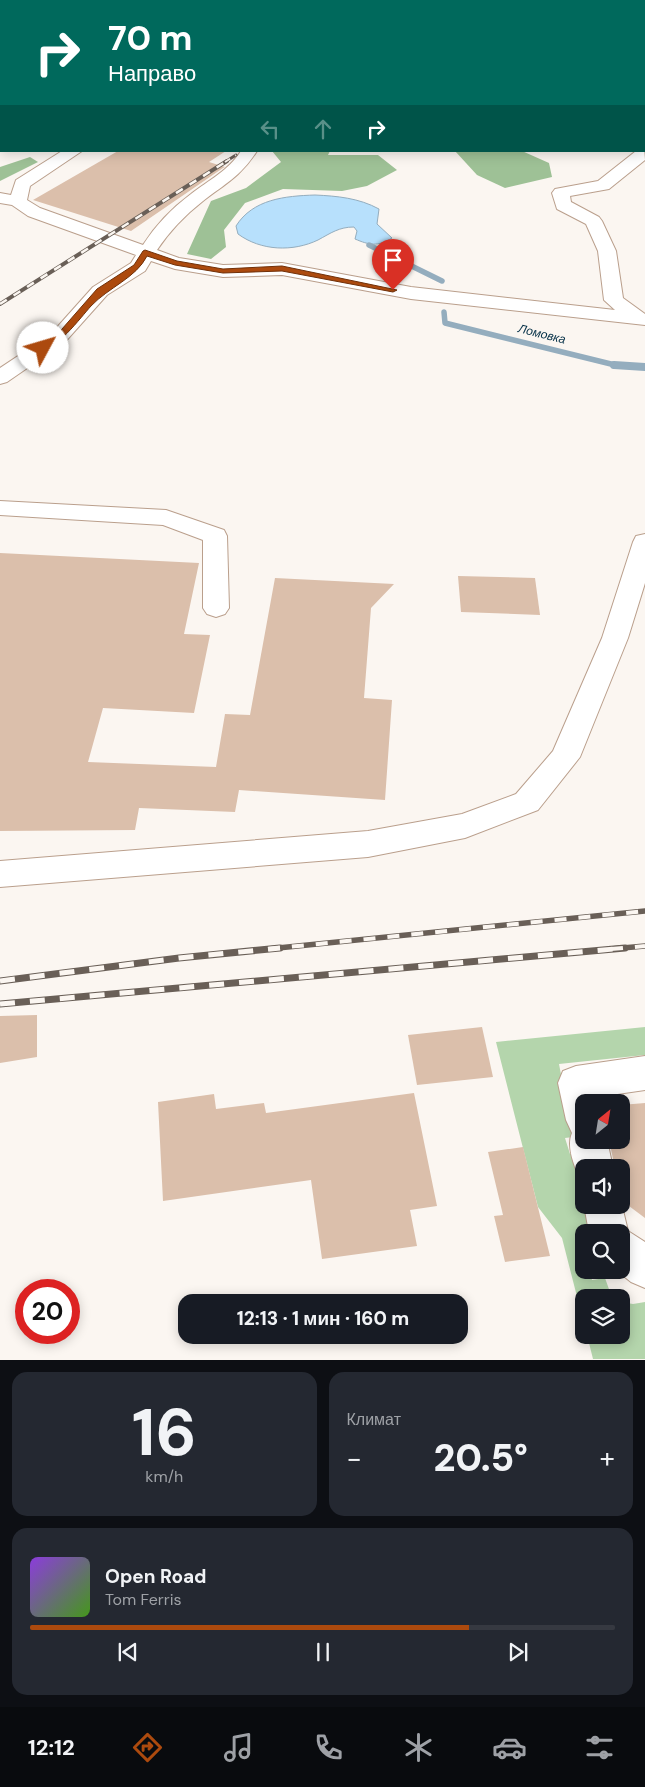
<!DOCTYPE html>
<html lang="ru">
<head>
<meta charset="utf-8">
<style>
	:root { --surface:#171b24; --page:#242831; --text:#f1f3f6; --muted:#9ea1a6; --line:#363941; --accent:#ac4a0e }
	body { margin:0; font-family:"DM Sans",sans-serif; background:var(--page); color:var(--text); height:100vh; display:flex; flex-direction:column; font-size:19px; white-space:nowrap }
	* { box-sizing:border-box; margin:0 }
	p { font-size:16px; color:var(--muted) }
	.icon { flex:none; width:28px; height:28px; fill:none; stroke:currentColor; stroke-width:2; stroke-linecap:round; stroke-linejoin:round }
	.map { position:relative; height:1360px; overflow:hidden }
	.side { display:flex; flex-direction:column; gap:12px; padding:12px; background:#0d0f14; flex:1 }
	.side>* { flex:none }
	.top-card { position:absolute; left:0px; top:0px; width:645px; height:152px; box-shadow:0 2px 12px #0003; background:#00695c; color:#fff; overflow:hidden }
	.needle { width:32px; rotate:30deg }
	.tools { position:absolute; left:575px; top:1094px; display:grid; gap:10px }
	.tools a { display:grid; place-items:center; width:55px; height:55px; border-radius:10px; background:var(--surface); box-shadow:0 2px 12px #0003; font-size:25px }
	.speed { position:absolute; left:15px; top:1279px; display:flex; gap:10px; font-size:25px; font-weight:700; text-align:center }
	.speed>* { display:grid; place-content:center; width:65px; height:65px; border-radius:50%; background:var(--surface); box-shadow:0 2px 12px #0003; line-height:1 }
	.speed .limit { border:8px solid #d22; background:#fff; color:#111 }
	.pin { position:absolute; display:grid; place-items:center; width:42px; height:42px; color:#fff; margin:-51px -21px; border-radius:50% 50% 50% 0; rotate:-45deg; box-shadow:0 0 5px #0007 }
	.pin .icon { rotate:45deg }
	.me { position:absolute; width:55px; margin:-28px; rotate:51deg; stroke-linejoin:round; filter:drop-shadow(0 0 4px #0008) }
	.turn { display:flex; align-items:center; gap:18px; height:105px; padding:0 25px; font-size:22px }
	.turn .icon { width:65px; height:65px; stroke-width:2.5 }
	.turn b { display:block; font-size:35px; line-height:42px }
	.lanes { display:flex; align-items:center; height:48px; padding:0 25px; background:#0003; justify-content:center; gap:25px; direction:ltr }
	.lanes .off { opacity:.35 }
	.big { font-size:38px; font-weight:800; line-height:1.1 }
	.side .card { flex:1; display:flex; flex-direction:column; justify-content:center; gap:8px; min-width:0; padding:0 18px; border-radius:15px; background:var(--page) }
	.side .dial { align-items:center; gap:0 }
	.dial b { font-size:65px; line-height:1 }
	.song { display:flex; align-items:center; gap:15px }
	.cover { width:60px; height:60px; border-radius:8px; background:linear-gradient(135deg,hsl(270 70% 55%),hsl(100 70% 35%)) }
	.played { height:5px; border-radius:2px; background:linear-gradient(90deg,var(--accent) 75%,var(--line) 75%) }
	.keys { display:flex; justify-content:space-around; direction:ltr }
	.heat { display:flex; justify-content:space-between; align-items:center; font-size:28px; direction:ltr }
	.side .tiles { flex:1; display:grid; gap:12px; grid-template-columns:1fr 1fr }
	.card:last-child { grid-column:span 2 }
	.trip { position:absolute; left:178px; top:1294px; width:290px; height:50px; border-radius:15px; background:var(--surface); box-shadow:0 2px 12px #0003; font-weight:800; line-height:50px; text-align:center }
	.dock { display:flex; height:80px; justify-content:space-around; align-items:center; background:#090b0e; color:var(--muted) }
	.dock .icon { width:35px; height:35px }
	.dock .selected { color:var(--accent) }
	.dock b { font-size:22px; color:var(--text) }
	.map>svg:first-child { display:block }
	.green { fill:#b4d5ac }
	.forest { fill:#9ec196 }
	.water { fill:#b7e0fc; stroke:#94adbe }
	.lines { fill:none; stroke-linecap:round; stroke-linejoin:round }
	.stream-far1 { stroke:#94adbe; stroke-width:5.5 }
	.stream { stroke:#94adbe; stroke-width:8 }
	.building { fill:#dbbfab }
	.minor-casing { stroke:#ba9f8c; stroke-width:2 }
	.minor { fill:#fff; fill-rule:evenodd }
	.rail-far3-casing { stroke:#695f57; stroke-width:3 }
	.rail-far2-casing { stroke:#695f57; stroke-width:4 }
	.rail-far1-casing { stroke:#695f57; stroke-width:5.5 }
	.rail-casing { stroke:#695f57; stroke-width:7 }
	.rail-far3 { stroke:#fbf6f1; stroke-width:2; stroke-dasharray:6; stroke-linecap:butt }
	.rail-far2 { stroke:#fbf6f1; stroke-width:2.5; stroke-dasharray:8; stroke-linecap:butt }
	.rail-far1 { stroke:#fbf6f1; stroke-width:4; stroke-dasharray:12; stroke-linecap:butt }
	.rail { stroke:#fbf6f1; stroke-width:5; stroke-dasharray:15; stroke-linecap:butt }
	.route { fill:#ac4a0e; stroke:#703009 }
	.labels { text-anchor:middle; dominant-baseline:central; stroke-width:4; stroke-linejoin:round; paint-order:stroke }
	.far-water-label { font-size:12px; font-style:italic; fill:#053047; stroke:#fbf6f1 }
</style>
</head>
<body>
<div class="map">
<svg width="645" height="1360" viewBox="0 0 645 1360">
	<rect width="100%" height="100%" fill="#fbf6f1"/>
	<g class="green">
		<path d="M 645,1027 L 645,1055 L 559,1064 L 573,1137 L 565,1138 L 570,1154 L 577,1153 L 584,1181 L 584,1205 L 590,1205 L 597,1232 L 584,1232 L 584,1270 L 589,1270 L 592,1280 L 605,1278 L 610,1292 L 615,1297 L 584,1298 L 584,1324 L 562,1238 L 538,1207 L 496,1042 Z"/>
		<path d="M 621,1302 L 633,1304 L 645,1302 L 645,1359 L 593,1359 L 587,1335 L 621,1335 Z"/>
	</g>
	<g class="forest">
		<path d="M 272,151 L 330,151 L 328,155 L 378,155 L 397,170 L 367,186 L 342,191 L 283,189 L 245,203 L 224,230 L 226,247 L 211,259 L 187,254 L 211,201 L 246,188 L 281,162 Z"/>
		<path d="M 455,151 L 522,151 L 549,163 L 552,177 L 505,188 L 477,175 Z"/>
		<path d="M 30,157 L 38,162 L 0,181 L 0,167 Z"/>
	</g>
	<path class="water" d="M 315,195 C 337,196 359,198 379,209 L 377,224 L 392,238 C 378,247 369,245 355,239 L 357,231 L 354,227 C 339,227 331,233 318,240 C 293,252 261,251 238,234 L 236,226 C 253,199 285,196 315,195 Z"/>
	<g class="lines">
		<g class="stream-far1">
			<path d="M 369,245 L 442,281"/>
			<path d="M 444,312 L 445,323 L 615,365 L 630,366"/>
		</g>
		<path class="stream" d="M 614,365 L 645,367"/>
	</g>
	<g class="building">
		<path d="M 118,151 L 226,151 L 209,162 L 225,167 L 223,168 L 131,231 L 33,200 Z"/>
		<path d="M 0,553 L 199,563 L 184,634 L 210,635 L 194,713 L 103,708 L 88,762 L 216,767 L 225,714 L 250,715 L 275,578 L 394,584 L 371,608 L 364,698 L 392,700 L 385,800 L 239,790 L 235,812 L 139,808 L 135,830 L 0,831 Z"/>
		<path d="M 458,576 L 535,578 L 540,615 L 461,612 Z"/>
		<path d="M 37,1015 L 37,1057 L 0,1063 L 0,1016 Z"/>
		<path d="M 482,1027 L 493,1077 L 417,1085 L 408,1035 Z"/>
		<path d="M 414,1093 L 437,1206 L 410,1210 L 417,1246 L 322,1259 L 311,1180 L 163,1201 L 158,1102 L 214,1094 L 216,1109 L 264,1103 L 266,1113 Z"/>
		<path d="M 645,1103 L 645,1218 L 621,1200 L 621,1168 L 615,1168 L 609,1140 L 621,1140 L 621,1105 Z"/>
		<path d="M 523,1147 L 550,1256 L 505,1262 L 494,1216 L 503,1215 L 488,1152 Z"/>
	</g>
	<g class="lines">
		<defs>
			<g id="minor">
				<path d="M 321,0 L 339,0 L 340,1 L 322,1 Z"/>
				<path d="M 409,0 L 429,0 L 430,1 L 410,1 Z"/>
				<rect x="644" y="19" width="1" height="8"/>
				<rect x="0" y="53" width="1" height="9"/>
				<path d="M 644,90 L 645,90 L 645,100 L 644,99 Z"/>
				<path d="M 644,147 L 645,160 L 609,189 L 570,196 L 571,202 L 599,217 L 602,221 L 616,251 L 623,298 L 645,314 L 645,325 L 411,299 L 282,275 L 223,277 L 175,269 L 151,261 L 145,271 L 107,295 L 65,342 L 7,382 L 0,384 L 0,368 L 51,334 L 93,287 L 131,263 L 136,255 L 28,216 L 12,205 L 0,203 L 0,193 L 11,195 L 16,180 L 62,151 L 82,151 L 30,186 L 27,200 L 40,208 L 143,245 C 155,226 172,208 191,194 C 209,180 228,171 241,151 L 257,151 C 241,176 225,184 203,201 C 185,215 169,232 157,250 L 179,258 L 223,265 L 282,263 L 411,287 L 615,310 L 604,300 L 598,251 L 586,224 L 557,209 L 552,193 L 555,189 L 598,181 L 636,151 L 644,151 Z"/>
				<path d="M 0,501 L 166,510 L 224,530 L 227,536 L 229,608 L 225,614 L 216,617 L 207,614 L 203,608 L 203,540 L 163,525 L 0,515 Z"/>
				<path d="M 645,534 L 645,583 L 628,638 L 580,757 L 538,810 L 465,838 L 368,857 L 0,887 L 0,861 L 368,831 L 462,814 L 516,794 L 553,751 L 602,638 L 633,542 L 636,536 Z"/>
				<path d="M 645,1056 L 645,1090 L 597,1097 L 598,1102 L 584,1102 L 584,1140 L 607,1140 L 613,1168 L 584,1168 L 584,1183 L 581,1181 C 575,1168 566,1147 572,1133 L 566,1120 L 558,1083 L 563,1071 L 576,1066 Z"/>
				<path d="M 621,1202 L 628,1231 L 645,1242 L 645,1288 L 631,1282 L 616,1270 L 621,1270 L 621,1232 L 589,1232 L 584,1205 L 621,1205 Z"/>
			</g>
		</defs>
		<use href="#minor" class="minor-casing"/>
		<use href="#minor" class="minor"/>
		<defs>
			<path id="rail-far3" d="M 225,162 L 236,155"/>
			<path id="rail-far2" d="M 0,304 L 227,161"/>
			<g id="rail-far1">
				<path d="M 268,949 L 645,911"/>
				<path d="M 611,949 L 645,946"/>
			</g>
			<g id="rail">
				<path d="M 0,981 L 179,958 L 280,948"/>
				<path d="M 0,1004 L 625,948"/>
			</g>
		</defs>
		<use href="#rail-far3" class="rail-far3-casing"/>
		<use href="#rail-far2" class="rail-far2-casing"/>
		<use href="#rail-far1" class="rail-far1-casing"/>
		<use href="#rail" class="rail-casing"/>
		<use href="#rail-far3" class="rail-far3"/>
		<use href="#rail-far2" class="rail-far2"/>
		<use href="#rail-far1" class="rail-far1"/>
		<use href="#rail" class="rail"/>
	</g>
	<path class="route" d="M 145,250 L 177,261 L 223,269 L 282,266 L 397,290 L 393,292 L 282,271 L 223,273 L 175,265 L 147,256 C 136,278 109,287 91,306 C 81,317 55,352 40,350 L 40,347 L 55,337 L 97,289 L 134,265 L 143,251 Z"/>
	<g class="labels">
		<g class="far-water-label">
			<text transform="translate(542 334) rotate(14)">Ломовка</text>
		</g>
	</g>
</svg>
<div class="tools">
<a><svg class="needle" viewBox="-14 -14 28 28"><path d="M0-13l5 13h-10z" fill="#e53935"/><path d="M0 13l5-13h-10z" fill="#9ea1a6"/></svg></a>
<a><svg class="icon" aria-label="sound" viewBox="0 0 24 24"><path d="M4 9h4l5-4v14l-5-4H4zM17 9q2 3 0 6"/></svg></a>
<a><svg class="icon" aria-label="search" viewBox="0 0 24 24"><circle cx="10" cy="10" r="6"/><path d="M15 15l6 6"/></svg></a>
<a><svg class="icon" aria-label="layers" viewBox="0 0 24 24"><path d="M12 4l9 5-9 5-9-5zM3 14l9 5 9-5"/></svg></a>
</div>
<div class="speed"><div class="limit">20</div></div>
<div class="pin" style="left:393px;top:290px;background:#d93025"><svg class="icon" aria-label="arrive" viewBox="0 0 24 24"><path d="M6 21V4h12l-3 4 3 4H6"/></svg></div>
<svg class="me" style="left:43px;top:348px" viewBox="-20 -20 40 40"><circle r="19" fill="#fff"/><path d="M0-13L10 11 0 6-10 11z" fill="#ac4a0e"/></svg>
<div class="trip">12:13 · 1 мин · 160 m</div>
<div class="top-card">
<div class="turn"><svg class="icon" aria-label="right" viewBox="0 0 24 24"><path d="M7 20v-9h11M14 6l5 5-5 5"/></svg><div><b>70 m</b>Направо</div></div>
<div class="lanes"><svg class="icon off" aria-label="left" viewBox="0 0 24 24"><path d="M17 20v-9H6M10 6l-5 5 5 5"/></svg><svg class="icon off" aria-label="ahead" viewBox="0 0 24 24"><path d="M12 20V5M6 11l6-6 6 6"/></svg><svg class="icon" aria-label="right" viewBox="0 0 24 24"><path d="M7 20v-9h11M14 6l5 5-5 5"/></svg></div>
</div>
</div>
<section class="side">
<div class="tiles">
<div class="card dial"><b>16</b><p>km/h</p></div>
<div class="card"><p>Климат</p>
<div class="heat"><a>−</a><b class="big">20.5°</b><a>+</a></div>
</div>
<div class="card">
<div class="song"><i class="cover"></i><div><b>Open Road</b><p>Tom Ferris</p></div></div>
<div class="played"></div>
<div class="keys"><svg class="icon" aria-label="previous" viewBox="0 0 24 24"><path d="M18 5L8 12l10 7zM5 5v14"/></svg><svg class="icon" aria-label="pause" viewBox="0 0 24 24"><path d="M8 5v14M16 5v14"/></svg><svg class="icon" aria-label="next" viewBox="0 0 24 24"><path d="M6 5l10 7-10 7zM19 5v14"/></svg></div>
</div>
</div>
</section>
<nav class="dock">
<b>12:12</b>
<svg class="icon selected" aria-label="directions" viewBox="0 0 24 24"><path d="M12 3l9 9-9 9-9-9zM9 14v-3h6M13 9l2 2-2 2"/></svg>
<svg class="icon" aria-label="music" viewBox="0 0 24 24"><path d="M9 18V5l10-2v13"/><circle cx="6" cy="18" r="3"/><circle cx="16" cy="16" r="3"/></svg>
<svg class="icon" aria-label="phone" viewBox="0 0 24 24"><path d="M5 4h4l2 5-3 2q2 4 5 5l2-3 5 2v4C11 20 4 13 5 4z"/></svg>
<svg class="icon" aria-label="climate" viewBox="0 0 24 24"><path d="M12 3v18M4 7l16 10M4 17L20 7"/></svg>
<svg class="icon" aria-label="car" viewBox="0 0 24 24"><path d="M5 17H2v-5l4-1 3-4h7l3 4 3 1v5h-3M9 17h6M6 11h13"/><circle cx="7" cy="17" r="2"/><circle cx="17" cy="17" r="2"/></svg>
<svg class="icon" aria-label="filters" viewBox="0 0 24 24"><path d="M4 7h16M4 17h16"/><circle cx="9" cy="7" r="2"/><circle cx="15" cy="17" r="2"/></svg>
</nav>
</body>
</html>
